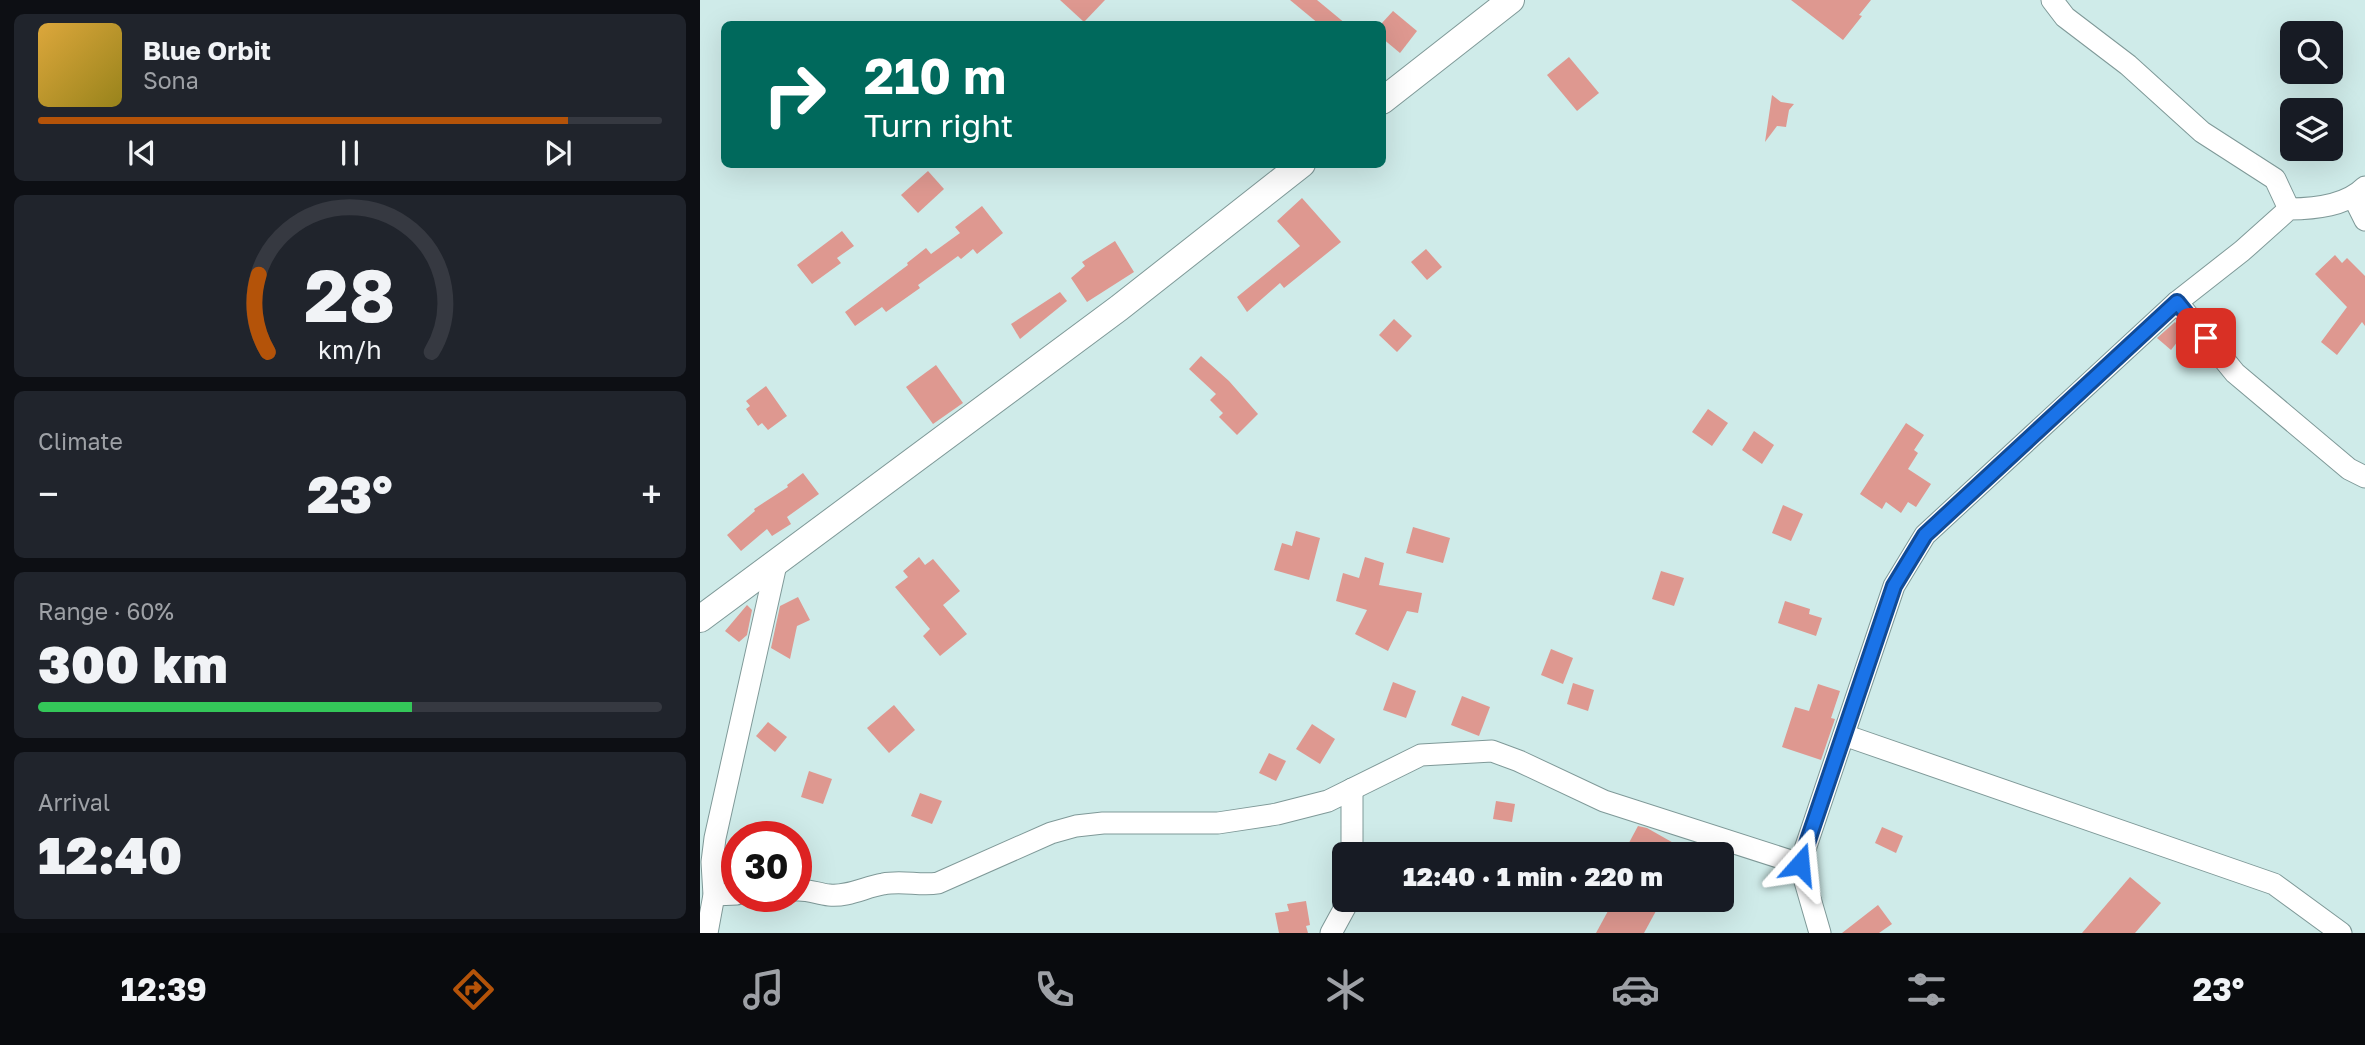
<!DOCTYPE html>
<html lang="en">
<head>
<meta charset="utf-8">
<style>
	:root { --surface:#171b24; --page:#20242c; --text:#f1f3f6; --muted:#9ea1a6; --line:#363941; --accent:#b45309 }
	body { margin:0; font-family:"Golos Text",sans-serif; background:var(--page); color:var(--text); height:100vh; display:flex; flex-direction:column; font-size:26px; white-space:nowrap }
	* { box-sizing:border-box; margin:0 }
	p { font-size:23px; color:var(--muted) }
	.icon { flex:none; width:38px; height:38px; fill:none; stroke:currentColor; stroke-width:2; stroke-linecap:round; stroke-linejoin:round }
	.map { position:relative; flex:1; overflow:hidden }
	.sheet { display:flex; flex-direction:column; gap:14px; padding:14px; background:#0d0f14; width:700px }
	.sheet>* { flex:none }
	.banner { position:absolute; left:21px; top:21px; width:665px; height:147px; border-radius:10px; box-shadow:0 7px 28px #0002; background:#00695c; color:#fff; overflow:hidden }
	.buttons { position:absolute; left:1580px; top:21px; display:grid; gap:14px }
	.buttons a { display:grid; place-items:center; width:63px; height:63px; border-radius:10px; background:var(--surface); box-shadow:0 7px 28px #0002; font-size:35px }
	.speed { position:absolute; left:21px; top:821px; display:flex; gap:14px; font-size:35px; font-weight:700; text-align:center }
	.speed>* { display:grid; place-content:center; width:91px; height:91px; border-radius:50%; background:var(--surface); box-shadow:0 7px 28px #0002; line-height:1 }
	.speed .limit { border:10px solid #d22; background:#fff; color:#111 }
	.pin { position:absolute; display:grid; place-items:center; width:60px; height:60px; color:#fff; margin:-30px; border-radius:14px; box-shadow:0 4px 10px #0006 }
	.me { position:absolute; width:77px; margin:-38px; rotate:18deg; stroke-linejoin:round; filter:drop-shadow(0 0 5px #0008) }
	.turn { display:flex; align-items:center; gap:24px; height:147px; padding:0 28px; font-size:32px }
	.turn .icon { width:91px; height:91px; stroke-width:2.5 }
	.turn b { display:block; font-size:49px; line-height:60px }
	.big { font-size:52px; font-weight:800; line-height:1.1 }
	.sheet .tile { flex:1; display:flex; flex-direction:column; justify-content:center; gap:10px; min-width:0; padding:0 24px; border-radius:10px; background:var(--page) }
	.sheet .dial { align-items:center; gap:0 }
	.dial svg { height:182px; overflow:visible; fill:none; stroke:var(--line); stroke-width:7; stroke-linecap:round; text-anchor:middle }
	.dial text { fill:var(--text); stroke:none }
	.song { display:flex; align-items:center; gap:21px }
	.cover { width:84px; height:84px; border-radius:10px; background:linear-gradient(135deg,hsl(40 70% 55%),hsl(50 70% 35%)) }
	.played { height:7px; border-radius:4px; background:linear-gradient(90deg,var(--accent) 85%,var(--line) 85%) }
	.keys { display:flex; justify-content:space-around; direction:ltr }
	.heat { display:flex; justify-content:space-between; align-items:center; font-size:38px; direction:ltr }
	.charge { height:10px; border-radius:5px; background:linear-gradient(90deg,#34c759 60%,var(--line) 0) }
	.trip { position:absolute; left:632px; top:842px; width:402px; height:70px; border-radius:10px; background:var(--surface); box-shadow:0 7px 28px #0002; font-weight:800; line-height:70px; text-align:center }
	.menu { display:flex; height:112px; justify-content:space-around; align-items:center; background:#090b0e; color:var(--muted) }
	.menu .icon { width:49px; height:49px }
	.menu .selected { color:var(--accent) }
	.menu b { font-size:32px; color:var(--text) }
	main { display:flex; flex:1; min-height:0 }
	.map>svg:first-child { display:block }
	.building { fill:#de9890 }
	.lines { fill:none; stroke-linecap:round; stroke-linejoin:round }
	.minor-casing { stroke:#7f9998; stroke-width:23 }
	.tertiary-casing { stroke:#7f9998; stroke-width:28 }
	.minor { stroke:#fff; stroke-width:21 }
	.tertiary { stroke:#fff; stroke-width:26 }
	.route-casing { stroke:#114b97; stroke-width:18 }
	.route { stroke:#1a73e8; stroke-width:12 }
</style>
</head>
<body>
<main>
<section class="sheet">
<div class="tile">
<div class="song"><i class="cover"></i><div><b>Blue Orbit</b><p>Sona</p></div></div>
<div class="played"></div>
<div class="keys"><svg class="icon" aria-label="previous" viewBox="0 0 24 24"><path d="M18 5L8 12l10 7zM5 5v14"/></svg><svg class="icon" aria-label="pause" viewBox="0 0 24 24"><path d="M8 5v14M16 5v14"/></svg><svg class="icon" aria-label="next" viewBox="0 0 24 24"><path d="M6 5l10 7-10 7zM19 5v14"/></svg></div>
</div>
<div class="tile dial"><svg viewBox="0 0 100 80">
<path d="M14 69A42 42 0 1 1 86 69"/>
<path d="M14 69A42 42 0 0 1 10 35" stroke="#b45309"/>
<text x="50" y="56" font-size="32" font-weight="700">28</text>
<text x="50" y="72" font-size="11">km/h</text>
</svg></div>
<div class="tile"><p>Climate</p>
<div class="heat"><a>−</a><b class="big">23°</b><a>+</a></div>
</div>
<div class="tile"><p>Range · 60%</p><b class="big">300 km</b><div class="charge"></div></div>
<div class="tile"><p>Arrival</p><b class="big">12:40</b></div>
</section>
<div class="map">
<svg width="1665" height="933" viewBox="0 0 1665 933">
	<rect width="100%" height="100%" fill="#cfebe9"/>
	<g class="building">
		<path d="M 360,0 L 405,0 L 384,22 Z"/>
		<path d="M 590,0 L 617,0 L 646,24 L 619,24 Z"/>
		<path d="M 1091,0 L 1171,0 L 1159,15 L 1162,16 L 1143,40 Z"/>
		<path d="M 693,11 L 717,31 L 700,53 L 682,38 L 682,23 Z"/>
		<path d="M 869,57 L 899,93 L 877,111 L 847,75 Z"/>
		<path d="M 1072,95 L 1081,102 L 1094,104 L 1089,110 L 1086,127 L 1077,126 L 1065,142 Z"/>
		<path d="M 228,171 L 244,189 L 218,213 L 201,195 Z"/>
		<path d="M 602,198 L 641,242 L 584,288 L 580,283 L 547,312 L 537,297 L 600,246 L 577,221 Z"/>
		<path d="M 282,206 L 303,233 L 277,254 L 273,249 L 261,259 L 258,256 L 218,285 L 220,288 L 186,312 L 182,307 L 155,326 L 145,312 L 208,265 L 207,263 L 226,248 L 231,254 L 260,233 L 255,227 Z"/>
		<path d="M 142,231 L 154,246 L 137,258 L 141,263 L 112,284 L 97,265 Z"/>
		<path d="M 415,241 L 434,272 L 387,302 L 371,278 L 385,266 L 382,262 Z"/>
		<path d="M 726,249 L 742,267 L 727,280 L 711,262 Z"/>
		<path d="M 1635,255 L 1642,263 L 1647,258 L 1665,276 L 1665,326 L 1662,322 L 1637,355 L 1621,342 L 1647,307 L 1615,274 Z"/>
		<path d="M 360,292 L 367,301 L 320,339 L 311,324 Z"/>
		<path d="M 694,319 L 712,336 L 697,352 L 679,335 Z"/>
		<path d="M 1475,322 L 1485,332 L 1471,350 L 1457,338 Z"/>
		<path d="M 501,356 L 529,381 L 558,414 L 537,435 L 519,417 L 523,413 L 510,400 L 516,394 L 489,369 Z"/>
		<path d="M 236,365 L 263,403 L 233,424 L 206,387 Z"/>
		<path d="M 66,386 L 87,416 L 68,430 L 62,423 L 58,426 L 46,409 L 50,406 L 46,401 Z"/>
		<path d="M 1008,409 L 1028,423 L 1012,446 L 992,432 Z"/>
		<path d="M 1206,423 L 1224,435 L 1214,450 L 1218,453 L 1208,469 L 1231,484 L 1216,507 L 1208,502 L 1201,513 L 1186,502 L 1182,509 L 1160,494 Z"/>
		<path d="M 1054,431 L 1074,445 L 1062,464 L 1042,450 Z"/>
		<path d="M 103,473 L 119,494 L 87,517 L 91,524 L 72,536 L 67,529 L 41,551 L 27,535 L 55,511 L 54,509 L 88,487 L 87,485 Z"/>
		<path d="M 1083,505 L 1103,514 L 1091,541 L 1072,533 Z"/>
		<path d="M 713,527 L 750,538 L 743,563 L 706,553 Z"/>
		<path d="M 596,531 L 620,538 L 609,580 L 574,570 L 582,543 L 592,546 Z"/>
		<path d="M 219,557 L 225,565 L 233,559 L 260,591 L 243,605 L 267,634 L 240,656 L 223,636 L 230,629 L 195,587 L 208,577 L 203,571 Z"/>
		<path d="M 665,557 L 684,563 L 679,585 L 722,593 L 718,613 L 707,611 L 688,651 L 655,634 L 667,610 L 636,601 L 643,573 L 659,578 Z"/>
		<path d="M 961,571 L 984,578 L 974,606 L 952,599 Z"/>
		<path d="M 98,597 L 110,620 L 97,626 L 90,659 L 71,648 L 80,606 Z"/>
		<path d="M 1085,601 L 1110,609 L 1109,614 L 1122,618 L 1116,636 L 1078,623 Z"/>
		<path d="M 47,605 L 52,610 L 47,635 L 39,642 L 25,631 Z"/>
		<path d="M 851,649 L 873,658 L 863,684 L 841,675 Z"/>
		<path d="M 693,682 L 716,691 L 706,718 L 683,710 Z"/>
		<path d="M 873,683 L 894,690 L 888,711 L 867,704 Z"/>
		<path d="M 1118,684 L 1140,691 L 1131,718 L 1135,719 L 1121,760 L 1082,747 L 1095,707 L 1109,711 Z"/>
		<path d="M 762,696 L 790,707 L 779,736 L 751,725 Z"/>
		<path d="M 194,705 L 215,730 L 189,753 L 167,728 Z"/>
		<path d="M 68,722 L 87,737 L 75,752 L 56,736 Z"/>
		<path d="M 612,724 L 635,739 L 620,764 L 596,749 Z"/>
		<path d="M 569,753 L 586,761 L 576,781 L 559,773 Z"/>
		<path d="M 109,771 L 132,779 L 123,804 L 101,797 Z"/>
		<path d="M 220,793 L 242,801 L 232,824 L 211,816 Z"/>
		<path d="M 796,801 L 815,804 L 812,822 L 793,819 Z"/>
		<path d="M 938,826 L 947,828 L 993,854 L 923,854 Z"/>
		<path d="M 1182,827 L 1203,836 L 1196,853 L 1175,843 Z"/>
		<path d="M 1430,877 L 1461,903 L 1435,933 L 1382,933 Z"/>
		<path d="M 914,900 L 962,900 L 944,933 L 896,933 Z"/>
		<path d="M 606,901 L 610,925 L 606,926 L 608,933 L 579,933 L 575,913 L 589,911 L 587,904 Z"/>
		<path d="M 1178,905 L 1192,924 L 1179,933 L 1142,933 Z"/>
	</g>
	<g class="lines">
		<defs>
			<g id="minor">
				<path d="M 1352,0 L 1365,17 L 1428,65 L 1502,132 L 1575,179 L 1589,209"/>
				<path d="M 1654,198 L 1665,220"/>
				<path d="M 1477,302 L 1535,373 L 1649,469 L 1665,477"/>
				<path d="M 1144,735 L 1574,884 L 1641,933"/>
				<path d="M 652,789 L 652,854"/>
				<path d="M 96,890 C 108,889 118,894 129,895 C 148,897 165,887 183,884 C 202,880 220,886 238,883 L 351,833 L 376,826 L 403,823 L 518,823 L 577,814 L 628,801 L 721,755 L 792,751 L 819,761 L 904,801 L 1100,864"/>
				<path d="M 14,895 L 37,894"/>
				<path d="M 7,933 L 14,895 L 12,862 L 15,838 L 77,560"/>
				<path d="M 631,933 L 649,900"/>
				<path d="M 1120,933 L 1100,864 L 1194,586 L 1225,535 L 1477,302 L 1542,251 L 1589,209 C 1615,209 1646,206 1665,187"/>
			</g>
			<g id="tertiary">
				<path d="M 682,101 L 811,0"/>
				<path d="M 0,619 L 419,308 L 602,164"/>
			</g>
		</defs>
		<use href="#minor" class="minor-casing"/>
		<use href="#tertiary" class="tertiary-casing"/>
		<use href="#minor" class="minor"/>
		<use href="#tertiary" class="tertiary"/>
	</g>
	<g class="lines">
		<defs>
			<path id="route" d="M 1100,864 L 1194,586 L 1225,535 L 1477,302 L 1506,338"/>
		</defs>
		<use href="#route" class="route-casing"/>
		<use href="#route" class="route"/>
	</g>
</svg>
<div class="buttons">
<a><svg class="icon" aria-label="search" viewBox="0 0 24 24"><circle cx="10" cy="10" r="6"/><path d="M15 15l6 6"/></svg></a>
<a><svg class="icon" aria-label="layers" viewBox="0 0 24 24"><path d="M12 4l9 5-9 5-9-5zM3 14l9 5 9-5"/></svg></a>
</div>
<div class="speed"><div class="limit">30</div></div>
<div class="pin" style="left:1506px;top:338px;background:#d93025"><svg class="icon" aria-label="arrive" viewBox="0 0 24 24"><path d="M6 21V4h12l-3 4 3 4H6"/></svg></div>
<svg class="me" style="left:1100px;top:864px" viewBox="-20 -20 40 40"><path d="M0-17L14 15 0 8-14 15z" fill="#1a73e8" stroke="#fff" stroke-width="4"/></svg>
<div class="trip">12:40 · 1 min · 220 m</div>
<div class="banner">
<div class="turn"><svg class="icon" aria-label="right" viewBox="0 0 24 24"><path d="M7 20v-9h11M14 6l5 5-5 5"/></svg><div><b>210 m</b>Turn right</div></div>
</div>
</div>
</main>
<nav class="menu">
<b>12:39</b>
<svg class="icon selected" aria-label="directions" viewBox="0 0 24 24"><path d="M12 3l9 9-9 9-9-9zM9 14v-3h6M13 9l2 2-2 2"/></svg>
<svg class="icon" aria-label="music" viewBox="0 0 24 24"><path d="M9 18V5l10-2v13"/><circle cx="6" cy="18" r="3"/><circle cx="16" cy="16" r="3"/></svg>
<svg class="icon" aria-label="phone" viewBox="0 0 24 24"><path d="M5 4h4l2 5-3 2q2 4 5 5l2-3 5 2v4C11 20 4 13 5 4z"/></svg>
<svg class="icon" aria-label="climate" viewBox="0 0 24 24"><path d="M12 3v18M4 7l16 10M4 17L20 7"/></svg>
<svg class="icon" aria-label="car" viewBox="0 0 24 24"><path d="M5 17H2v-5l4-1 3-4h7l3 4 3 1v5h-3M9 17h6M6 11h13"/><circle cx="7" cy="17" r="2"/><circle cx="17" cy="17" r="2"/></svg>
<svg class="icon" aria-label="filters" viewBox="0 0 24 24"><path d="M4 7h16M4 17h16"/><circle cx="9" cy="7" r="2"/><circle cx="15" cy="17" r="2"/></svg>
<b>23°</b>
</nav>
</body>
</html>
